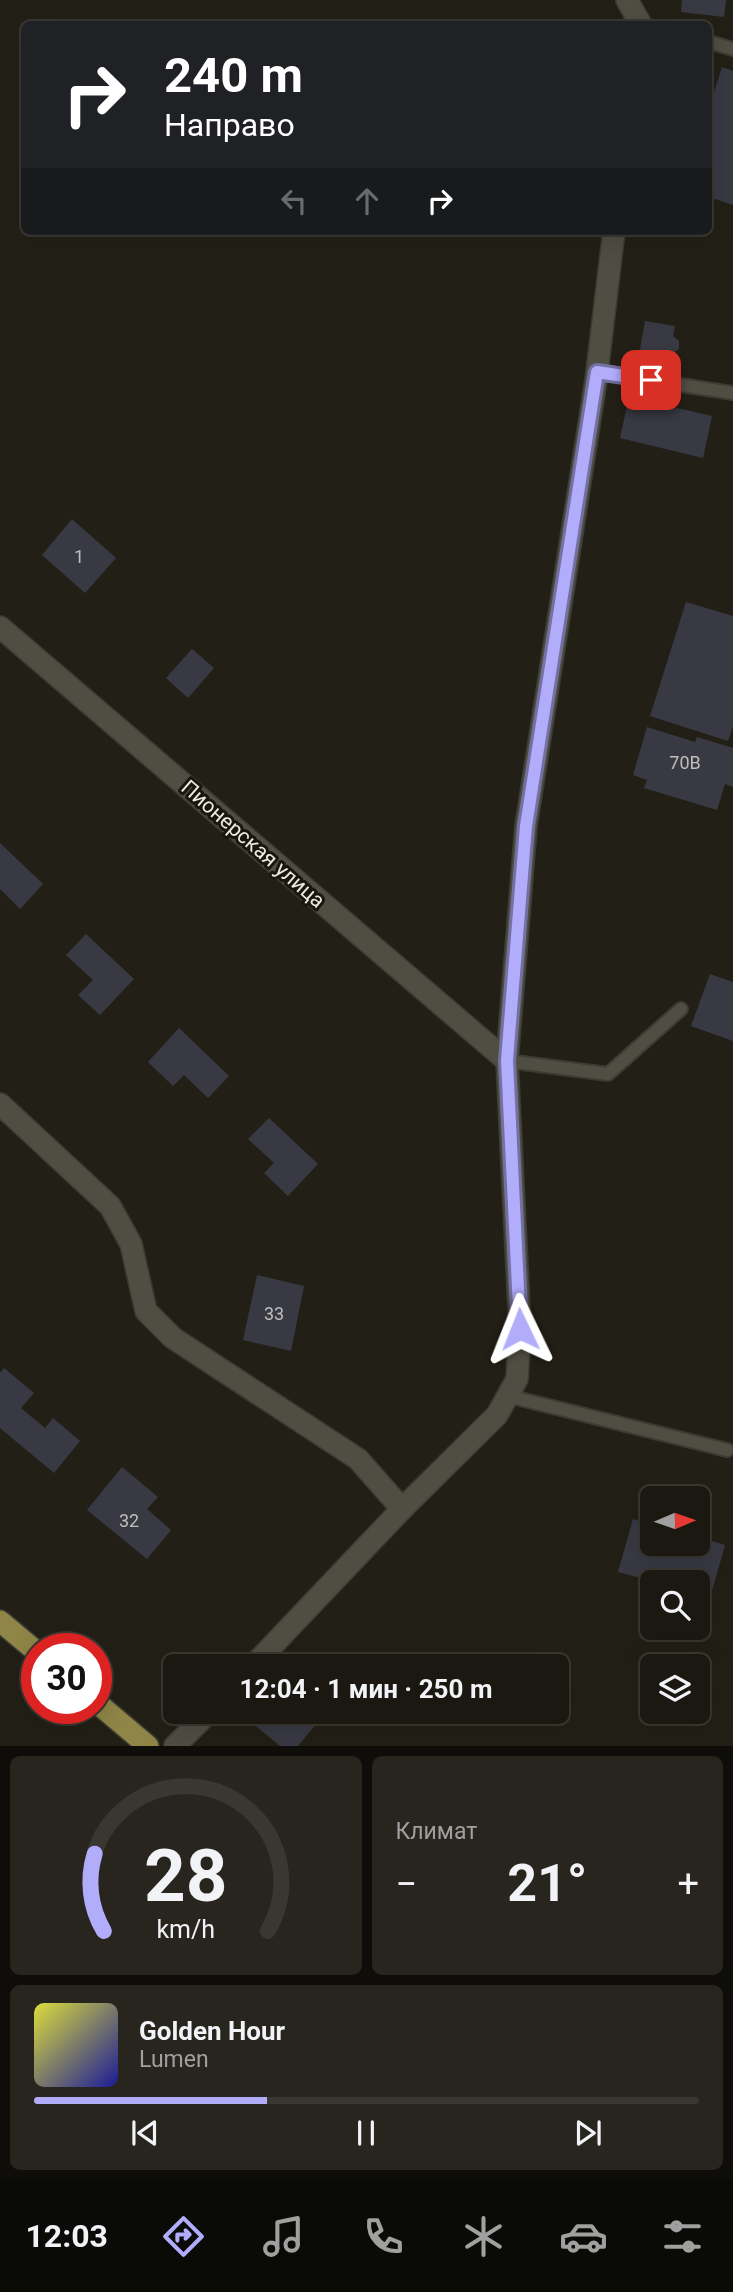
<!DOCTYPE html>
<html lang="ru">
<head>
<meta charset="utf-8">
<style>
	:root { --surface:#1a1810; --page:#27251e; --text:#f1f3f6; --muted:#9fa09f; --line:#383730; --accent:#b1adfa }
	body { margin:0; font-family:Roboto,sans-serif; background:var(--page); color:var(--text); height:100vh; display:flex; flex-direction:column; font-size:26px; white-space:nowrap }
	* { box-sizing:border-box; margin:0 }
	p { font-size:23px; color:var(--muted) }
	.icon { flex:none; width:38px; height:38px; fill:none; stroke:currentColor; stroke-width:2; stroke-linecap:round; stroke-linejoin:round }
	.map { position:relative; height:1746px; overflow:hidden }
	.sheet { display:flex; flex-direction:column; gap:10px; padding:10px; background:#0e0d09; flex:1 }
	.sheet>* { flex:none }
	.top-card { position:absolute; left:21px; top:21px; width:691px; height:214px; border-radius:10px; box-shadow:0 7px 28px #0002,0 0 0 2px var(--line); background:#202124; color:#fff; overflow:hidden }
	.needle { width:46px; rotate:88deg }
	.fabs { position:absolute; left:640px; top:1486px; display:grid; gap:14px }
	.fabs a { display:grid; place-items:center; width:70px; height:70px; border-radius:10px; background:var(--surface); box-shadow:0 7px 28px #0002,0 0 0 2px var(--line); font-size:35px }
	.speed { position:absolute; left:21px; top:1633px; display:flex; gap:14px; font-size:35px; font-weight:700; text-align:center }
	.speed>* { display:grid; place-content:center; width:91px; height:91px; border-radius:50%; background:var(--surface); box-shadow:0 7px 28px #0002,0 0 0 2px var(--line); line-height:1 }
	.speed .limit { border:10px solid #d22; background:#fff; color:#111 }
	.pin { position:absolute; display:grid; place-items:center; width:60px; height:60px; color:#fff; margin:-30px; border-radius:14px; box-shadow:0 4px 10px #0006 }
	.me { position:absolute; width:77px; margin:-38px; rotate:358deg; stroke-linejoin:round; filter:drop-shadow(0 0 5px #0008) }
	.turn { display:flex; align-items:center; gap:24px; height:147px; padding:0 28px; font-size:32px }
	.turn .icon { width:91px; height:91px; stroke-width:2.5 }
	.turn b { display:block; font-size:49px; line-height:60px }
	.lanes { display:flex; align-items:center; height:66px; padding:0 28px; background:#0003; justify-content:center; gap:35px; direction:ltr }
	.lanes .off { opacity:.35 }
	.big { font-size:52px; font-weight:700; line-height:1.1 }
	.sheet .widget { flex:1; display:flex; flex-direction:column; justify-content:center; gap:10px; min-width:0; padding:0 24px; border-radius:10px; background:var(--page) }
	.sheet .dial { align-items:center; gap:0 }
	.dial svg { height:182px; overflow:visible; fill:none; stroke:var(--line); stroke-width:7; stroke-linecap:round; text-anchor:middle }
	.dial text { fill:var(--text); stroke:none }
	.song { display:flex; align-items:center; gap:21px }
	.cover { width:84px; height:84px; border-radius:10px; background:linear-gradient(135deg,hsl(60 70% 55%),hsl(240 70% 35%)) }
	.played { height:7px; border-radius:4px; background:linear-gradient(90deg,var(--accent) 35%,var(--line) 35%) }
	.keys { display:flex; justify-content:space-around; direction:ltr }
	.heat { display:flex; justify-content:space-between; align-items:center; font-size:38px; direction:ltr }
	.sheet .tiles { flex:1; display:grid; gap:10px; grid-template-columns:1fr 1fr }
	.widget:last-child { grid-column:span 2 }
	.trip { position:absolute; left:163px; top:1654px; width:406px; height:70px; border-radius:10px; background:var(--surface); box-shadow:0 7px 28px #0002,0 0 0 2px var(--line); font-weight:700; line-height:70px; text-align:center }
	.tab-bar { display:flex; height:112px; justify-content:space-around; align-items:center; background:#0a0a06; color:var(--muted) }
	.tab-bar .icon { width:49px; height:49px }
	.tab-bar .selected { color:var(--accent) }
	.tab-bar b { font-size:32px; color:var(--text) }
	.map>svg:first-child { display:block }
	.building { fill:#393944 }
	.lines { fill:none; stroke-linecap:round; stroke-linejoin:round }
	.lane-casing { stroke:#3c3b34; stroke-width:16 }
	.street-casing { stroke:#3c3b34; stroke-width:24 }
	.primary-casing { stroke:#3c3b34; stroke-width:24 }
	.lane { stroke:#504e43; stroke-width:12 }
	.street { stroke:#504e43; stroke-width:21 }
	.primary { stroke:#8f8546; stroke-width:21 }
	.route-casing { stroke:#7370a2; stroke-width:18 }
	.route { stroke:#b1adfa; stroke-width:12 }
	.labels { text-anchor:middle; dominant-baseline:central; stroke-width:6; stroke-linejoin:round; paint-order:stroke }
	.number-label { font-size:18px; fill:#bebebc }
	.street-label { font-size:21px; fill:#ebeae4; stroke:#18170e }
</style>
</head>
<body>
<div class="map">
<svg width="733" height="1746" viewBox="0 0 733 1746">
	<rect width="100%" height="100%" fill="#222016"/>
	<g class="building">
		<path d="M 682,0 L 726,0 L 724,17 L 681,12 Z"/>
		<path d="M 722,67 L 733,71 L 733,205 L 709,197 L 709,108 Z"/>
		<path d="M 645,321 L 675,326 L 673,336 L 679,341 L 679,349 L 671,354 L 664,353 L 663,359 L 639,355 Z"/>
		<path d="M 629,397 L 712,416 L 703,458 L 620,438 Z"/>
		<path d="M 72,519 L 116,558 L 85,593 L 42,555 Z"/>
		<path d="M 686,602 L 733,616 L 733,726 L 728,741 L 650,716 Z"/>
		<path d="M 192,649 L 214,668 L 188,698 L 166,678 Z"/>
		<path d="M 647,727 L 695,742 L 697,737 L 733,748 L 733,787 L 725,784 L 717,810 L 644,788 L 647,780 L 633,775 Z"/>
		<path d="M 0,843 L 43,884 L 20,909 L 0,889 Z"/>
		<path d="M 86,934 L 134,979 L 100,1015 L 78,995 L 93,980 L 66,955 Z"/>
		<path d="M 710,974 L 733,982 L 733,1041 L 691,1026 Z"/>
		<path d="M 179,1028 L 229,1076 L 208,1098 L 184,1075 L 173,1086 L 148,1062 Z"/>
		<path d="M 269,1118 L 318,1164 L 288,1196 L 264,1173 L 274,1163 L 248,1139 Z"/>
		<path d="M 257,1275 L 304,1286 L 291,1351 L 243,1340 Z"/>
		<path d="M 4,1368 L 34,1393 L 21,1408 L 45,1428 L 53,1418 L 80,1441 L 54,1473 L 0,1428 L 0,1373 Z"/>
		<path d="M 122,1467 L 158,1497 L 147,1509 L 171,1530 L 147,1559 L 87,1510 Z"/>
		<path d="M 633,1519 L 653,1525 L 653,1544 L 698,1544 L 698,1537 L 725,1545 L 710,1598 L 698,1594 L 698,1582 L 655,1582 L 618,1572 Z"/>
		<path d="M 239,1712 L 304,1712 L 317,1723 L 298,1746 L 280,1746 Z"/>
	</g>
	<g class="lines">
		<defs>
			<g id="lane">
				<path d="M 709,42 L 733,49"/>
				<path d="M 597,372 L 733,393"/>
				<path d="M 507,1061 L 608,1074 L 681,1009"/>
				<path d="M 508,1396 L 727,1450"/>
			</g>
			<g id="street">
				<path d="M 627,0 L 640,23"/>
				<path d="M 0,627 L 507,1061"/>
				<path d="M 0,1104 L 110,1206 L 131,1244 L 146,1311 L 173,1338 L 358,1459 L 402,1509"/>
				<path d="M 253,1666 L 402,1509 L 497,1415 L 517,1379 L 520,1329 L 507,1061 L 526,826 L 596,380 L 614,231"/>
				<path d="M 175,1746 L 209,1712"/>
			</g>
			<g id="primary">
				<path d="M 0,1621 L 37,1652"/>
				<path d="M 96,1702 L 148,1746"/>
			</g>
		</defs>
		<use href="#lane" class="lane-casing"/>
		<use href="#street" class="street-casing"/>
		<use href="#primary" class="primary-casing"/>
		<use href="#lane" class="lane"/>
		<use href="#street" class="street"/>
		<use href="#primary" class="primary"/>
	</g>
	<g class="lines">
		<defs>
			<path id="route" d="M 520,1329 L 507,1061 L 509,1035 L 526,826 L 597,372 L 651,380"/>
		</defs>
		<use href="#route" class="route-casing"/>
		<use href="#route" class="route"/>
	</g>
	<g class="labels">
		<g class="number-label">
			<text x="79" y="556">1</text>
			<text x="685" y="762">70В</text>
			<text x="274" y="1313">33</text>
			<text x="129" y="1520">32</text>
		</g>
		<g class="street-label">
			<text transform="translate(253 844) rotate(41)">Пионерская улица</text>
		</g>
	</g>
</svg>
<div class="fabs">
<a><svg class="needle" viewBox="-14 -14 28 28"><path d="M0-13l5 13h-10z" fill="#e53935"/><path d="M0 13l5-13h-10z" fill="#9fa09f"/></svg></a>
<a><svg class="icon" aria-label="search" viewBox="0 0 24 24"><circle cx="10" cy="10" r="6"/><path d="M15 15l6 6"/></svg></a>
<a><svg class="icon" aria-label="layers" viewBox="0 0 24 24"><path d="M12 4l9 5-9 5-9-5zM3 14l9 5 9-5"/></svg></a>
</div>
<div class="speed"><div class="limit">30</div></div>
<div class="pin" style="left:651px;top:380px;background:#d93025"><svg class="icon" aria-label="arrive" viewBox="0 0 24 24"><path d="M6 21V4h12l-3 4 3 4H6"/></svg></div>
<svg class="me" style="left:520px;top:1329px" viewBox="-20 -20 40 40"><path d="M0-17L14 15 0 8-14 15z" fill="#b1adfa" stroke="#fff" stroke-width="4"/></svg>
<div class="trip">12:04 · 1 мин · 250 m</div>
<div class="top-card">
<div class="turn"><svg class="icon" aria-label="right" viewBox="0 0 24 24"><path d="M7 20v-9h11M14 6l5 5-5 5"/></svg><div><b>240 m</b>Направо</div></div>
<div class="lanes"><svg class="icon off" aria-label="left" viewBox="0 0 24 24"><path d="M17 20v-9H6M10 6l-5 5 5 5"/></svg><svg class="icon off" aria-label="ahead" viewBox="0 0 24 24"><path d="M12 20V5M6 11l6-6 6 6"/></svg><svg class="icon" aria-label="right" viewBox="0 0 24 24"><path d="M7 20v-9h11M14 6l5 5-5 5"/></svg></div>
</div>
</div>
<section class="sheet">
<div class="tiles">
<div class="widget dial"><svg viewBox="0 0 100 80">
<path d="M14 69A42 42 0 1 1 86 69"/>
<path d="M14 69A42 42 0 0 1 10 35" stroke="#b1adfa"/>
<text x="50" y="56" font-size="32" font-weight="700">28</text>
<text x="50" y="72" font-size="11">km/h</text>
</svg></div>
<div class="widget"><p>Климат</p>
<div class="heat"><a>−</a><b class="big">21°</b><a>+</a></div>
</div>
<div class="widget">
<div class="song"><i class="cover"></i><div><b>Golden Hour</b><p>Lumen</p></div></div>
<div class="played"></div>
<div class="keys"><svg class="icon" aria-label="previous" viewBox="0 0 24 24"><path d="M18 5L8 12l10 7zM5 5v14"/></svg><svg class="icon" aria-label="pause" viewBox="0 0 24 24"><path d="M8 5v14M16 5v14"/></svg><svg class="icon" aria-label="next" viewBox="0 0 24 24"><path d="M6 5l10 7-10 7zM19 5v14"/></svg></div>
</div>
</div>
</section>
<nav class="tab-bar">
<b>12:03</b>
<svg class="icon selected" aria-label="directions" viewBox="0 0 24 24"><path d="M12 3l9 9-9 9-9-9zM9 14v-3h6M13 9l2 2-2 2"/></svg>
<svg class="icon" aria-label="music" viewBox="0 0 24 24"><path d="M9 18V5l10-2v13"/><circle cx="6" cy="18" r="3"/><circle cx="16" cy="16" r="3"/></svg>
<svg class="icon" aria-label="phone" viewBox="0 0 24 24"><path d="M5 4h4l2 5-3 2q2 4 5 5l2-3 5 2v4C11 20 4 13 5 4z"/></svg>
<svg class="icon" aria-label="climate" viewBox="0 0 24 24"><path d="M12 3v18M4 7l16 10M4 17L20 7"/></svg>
<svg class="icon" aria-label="car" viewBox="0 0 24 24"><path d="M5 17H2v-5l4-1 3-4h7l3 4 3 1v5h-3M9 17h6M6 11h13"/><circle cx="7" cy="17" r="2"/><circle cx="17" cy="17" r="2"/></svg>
<svg class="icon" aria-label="filters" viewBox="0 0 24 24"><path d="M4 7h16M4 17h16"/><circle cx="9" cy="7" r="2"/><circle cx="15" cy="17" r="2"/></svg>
</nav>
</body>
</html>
